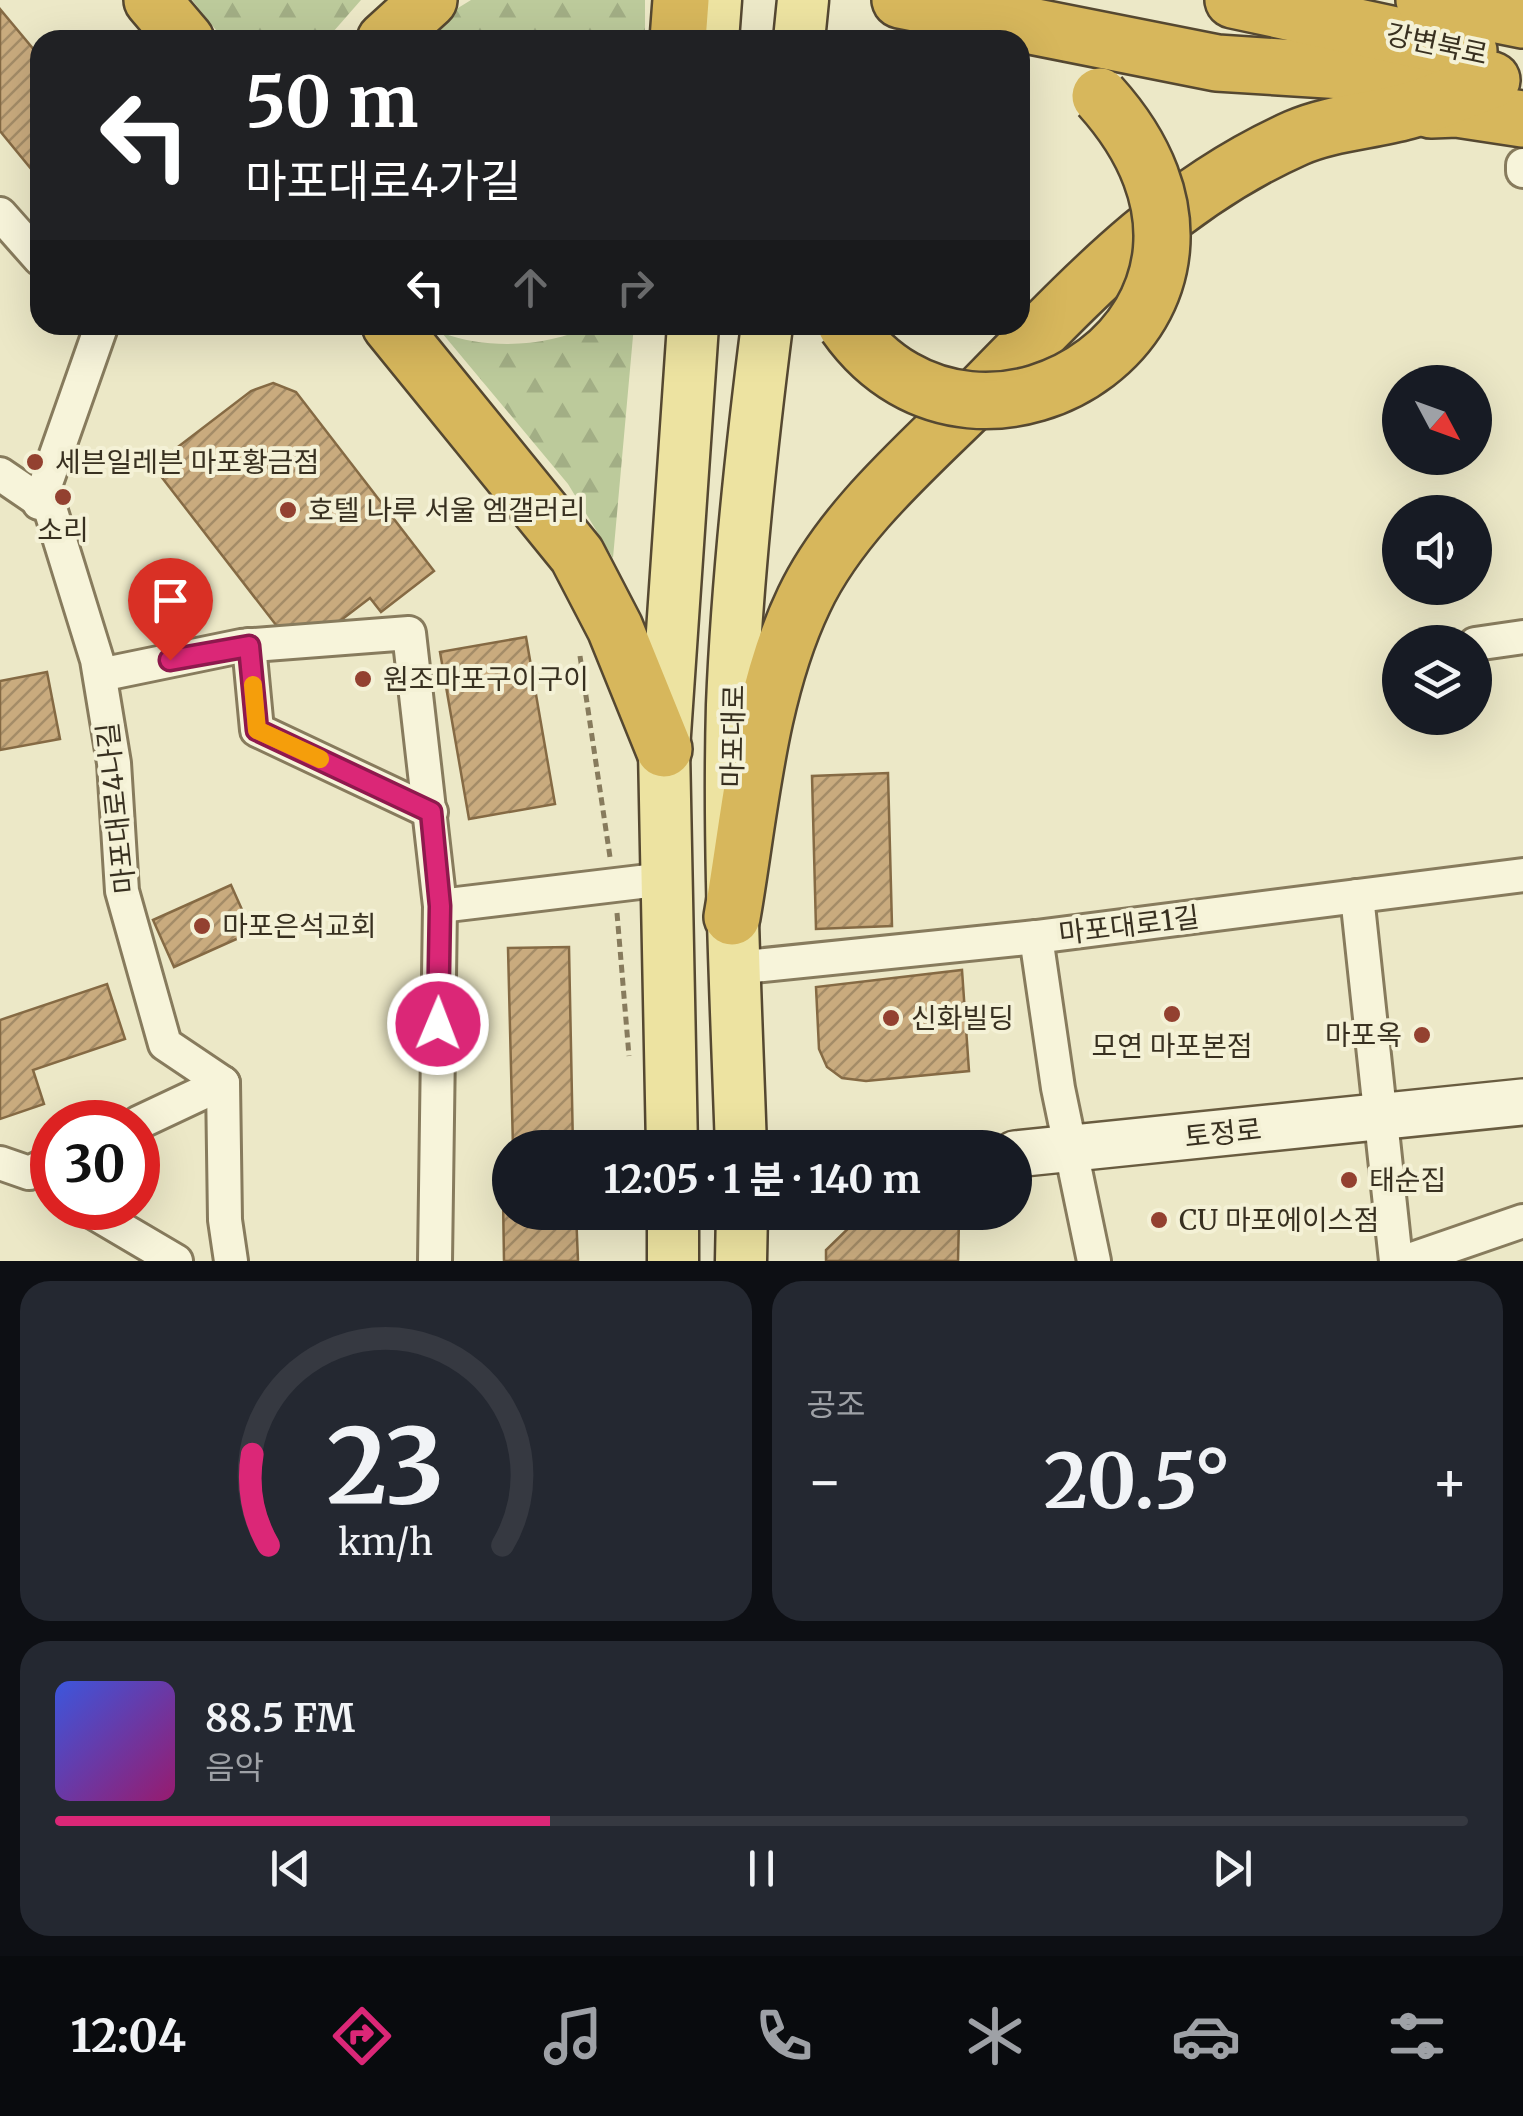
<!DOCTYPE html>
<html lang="ko">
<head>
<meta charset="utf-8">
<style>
	:root { --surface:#171b24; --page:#242831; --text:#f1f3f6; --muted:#9ea1a6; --line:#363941; --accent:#db2777 }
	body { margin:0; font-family:Merriweather,"Noto Sans KR",serif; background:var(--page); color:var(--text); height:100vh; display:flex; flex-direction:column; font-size:38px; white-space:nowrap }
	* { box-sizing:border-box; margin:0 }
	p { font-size:32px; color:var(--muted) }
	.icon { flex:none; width:55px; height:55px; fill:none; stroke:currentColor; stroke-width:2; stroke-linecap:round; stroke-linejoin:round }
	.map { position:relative; height:1261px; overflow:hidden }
	.panel { display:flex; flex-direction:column; gap:20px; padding:20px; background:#0d0f14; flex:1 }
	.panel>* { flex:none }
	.guide { position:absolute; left:30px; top:30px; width:1000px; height:305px; border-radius:30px; box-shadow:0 10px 40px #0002; background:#202124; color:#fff; overflow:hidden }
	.needle { width:65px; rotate:131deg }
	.buttons { position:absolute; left:1382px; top:365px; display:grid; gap:20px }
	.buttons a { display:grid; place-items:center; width:110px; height:110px; border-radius:50%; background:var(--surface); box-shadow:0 10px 40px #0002; font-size:50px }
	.speed { position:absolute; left:30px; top:1100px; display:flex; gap:20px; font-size:50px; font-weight:700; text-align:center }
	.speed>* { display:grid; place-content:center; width:130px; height:130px; border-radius:50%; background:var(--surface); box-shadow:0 10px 40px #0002; line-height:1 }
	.speed .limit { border:15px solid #d22; background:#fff; color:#111 }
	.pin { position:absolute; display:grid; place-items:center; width:85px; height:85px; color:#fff; margin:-102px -42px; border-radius:50% 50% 50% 0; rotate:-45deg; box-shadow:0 0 10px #0007 }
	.pin .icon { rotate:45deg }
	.me { position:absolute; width:110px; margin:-55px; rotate:1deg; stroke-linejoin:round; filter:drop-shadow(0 0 8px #0008) }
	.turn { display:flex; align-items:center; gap:35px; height:210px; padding:0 50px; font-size:45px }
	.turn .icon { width:130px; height:130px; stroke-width:2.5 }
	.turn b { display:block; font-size:70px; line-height:85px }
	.lanes { display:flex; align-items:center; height:95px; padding:0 50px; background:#0003; justify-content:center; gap:50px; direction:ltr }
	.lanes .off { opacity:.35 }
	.big { font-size:75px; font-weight:700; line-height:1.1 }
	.panel .widget { flex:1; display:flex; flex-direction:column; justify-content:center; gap:15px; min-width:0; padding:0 35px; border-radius:30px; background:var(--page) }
	.panel .dial { align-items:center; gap:0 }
	.dial svg { height:260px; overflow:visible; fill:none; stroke:var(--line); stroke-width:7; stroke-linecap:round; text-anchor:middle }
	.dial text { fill:var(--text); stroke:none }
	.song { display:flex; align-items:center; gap:30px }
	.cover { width:120px; height:120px; border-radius:15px; background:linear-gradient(135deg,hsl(230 70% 55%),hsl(320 70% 35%)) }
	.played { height:10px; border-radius:5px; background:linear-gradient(90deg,var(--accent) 35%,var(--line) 35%) }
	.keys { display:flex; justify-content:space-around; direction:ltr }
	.heat { display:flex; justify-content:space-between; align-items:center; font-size:55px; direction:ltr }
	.panel .tiles { flex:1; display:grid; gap:20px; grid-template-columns:1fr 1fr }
	.widget:last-child { grid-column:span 2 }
	.trip { position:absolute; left:492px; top:1130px; width:540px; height:100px; border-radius:50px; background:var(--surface); box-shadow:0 10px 40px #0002; font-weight:700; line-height:100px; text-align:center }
	.menu { display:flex; height:160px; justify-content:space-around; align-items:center; background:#090b0e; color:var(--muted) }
	.menu .icon { width:70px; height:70px }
	.menu .on { color:var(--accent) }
	.menu b { font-size:45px; color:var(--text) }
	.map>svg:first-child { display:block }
	.forest { fill:url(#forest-firs) }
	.building { fill:url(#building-hatch); stroke:#856a44; stroke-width:2.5 }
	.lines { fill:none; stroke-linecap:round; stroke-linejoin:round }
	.street-casing { stroke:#877b5d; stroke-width:38 }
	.secondary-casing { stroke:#695c40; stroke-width:50 }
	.primary-casing { stroke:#554831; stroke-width:55 }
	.highway-casing { stroke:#554831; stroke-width:60 }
	.path { stroke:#877b5d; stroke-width:5; stroke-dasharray:8 5; stroke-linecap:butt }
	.street { stroke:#f7f4da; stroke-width:32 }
	.secondary { stroke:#f7f4da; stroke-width:45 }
	.primary { stroke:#ede3a1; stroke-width:50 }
	.highway { stroke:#d7b75c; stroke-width:55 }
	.highway-bridge-casing { stroke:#554831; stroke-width:60; stroke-linecap:butt }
	.highway-bridge { stroke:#d7b75c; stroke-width:55 }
	.route-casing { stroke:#8e194d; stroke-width:25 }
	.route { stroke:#db2777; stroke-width:18 }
	.slow { stroke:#f59e0b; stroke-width:18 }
	.poi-dot { fill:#934130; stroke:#f4f1d6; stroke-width:4 }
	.labels { text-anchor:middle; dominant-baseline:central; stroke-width:8; stroke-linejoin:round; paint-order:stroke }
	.street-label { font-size:28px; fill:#383020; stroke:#f4f1d6 }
	.poi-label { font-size:28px; fill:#383020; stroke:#f4f1d6; text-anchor:start }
</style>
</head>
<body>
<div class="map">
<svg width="1523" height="1261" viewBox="0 0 1523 1261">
	<defs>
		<pattern id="forest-firs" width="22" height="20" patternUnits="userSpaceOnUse" patternTransform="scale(2.5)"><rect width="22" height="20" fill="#bcca9b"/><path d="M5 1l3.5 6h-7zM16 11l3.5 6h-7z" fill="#a2ae85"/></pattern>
		<pattern id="building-hatch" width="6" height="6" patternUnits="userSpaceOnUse" patternTransform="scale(2.5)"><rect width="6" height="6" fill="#c9ab7e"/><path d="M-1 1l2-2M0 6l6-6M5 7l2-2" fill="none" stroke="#a48c67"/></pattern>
	</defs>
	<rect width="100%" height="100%" fill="#ece8c7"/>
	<g class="forest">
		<path d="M 192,0 L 361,0 L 326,40 L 224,40 Z"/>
		<path d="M 471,0 L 645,0 L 645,40 L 406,40 Z"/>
		<path d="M 592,325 L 634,325 L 613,558 L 568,484 L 442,333 C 489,350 548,347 592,325 Z"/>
	</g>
	<g class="building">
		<path d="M 0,9 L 40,57 L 40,164 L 32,170 L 0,131 Z"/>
		<path d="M 273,383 L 296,392 L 434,571 L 381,612 L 370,598 L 328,630 L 283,634 L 153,466 L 251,391 Z"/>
		<path d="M 526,637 L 555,804 L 469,819 L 440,652 Z"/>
		<path d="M 47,672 L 60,739 L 0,750 L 0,681 Z"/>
		<path d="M 888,773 L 892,926 L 816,929 L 812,776 Z"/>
		<path d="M 231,885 L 252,932 L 174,967 L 153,920 Z"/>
		<path d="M 569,947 L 573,1148 L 513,1148 L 508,948 Z"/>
		<path d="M 962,970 L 969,1071 L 866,1081 L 842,1078 L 827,1067 L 819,1049 L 816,987 Z"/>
		<path d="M 107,984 L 125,1039 L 33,1070 L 44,1104 L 0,1119 L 0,1020 Z"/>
		<path d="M 503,1198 L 510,1198 L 510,1212 L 576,1212 L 578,1261 L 504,1261 Z"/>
		<path d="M 860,1217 L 959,1220 L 958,1261 L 826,1261 L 826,1250 Z"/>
	</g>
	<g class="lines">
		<defs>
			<g id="street">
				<path d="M 1523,165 L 1523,171"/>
				<path d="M 0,214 L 40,259"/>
				<path d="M 0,474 L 50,508 L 97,660 L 114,763 L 122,891 L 165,1044 L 223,1083 L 225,1220 L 231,1261"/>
				<path d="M 39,503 L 101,327"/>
				<path d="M 1475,644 L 1523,637"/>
				<path d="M 249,645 L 257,730 L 431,812"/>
				<path d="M 100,675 L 241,646 L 409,633 L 440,906 L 435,1261"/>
				<path d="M 1357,896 L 1396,1261"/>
				<path d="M 440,906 L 665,879"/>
				<path d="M 1036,937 L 1058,1088 L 1094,1261"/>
				<path d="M 735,968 L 1036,937 L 1523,875"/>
				<path d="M 138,1123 L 223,1083"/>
				<path d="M 0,1163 L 29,1173 L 52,1162"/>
				<path d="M 86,1208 L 176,1261"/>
				<path d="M 1407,1261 L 1523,1221"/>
			</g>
			<path id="secondary" d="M 1015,1154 L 1523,1102"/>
			<g id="primary">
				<path d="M 713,40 L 716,0"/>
				<path d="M 799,40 L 803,0"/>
				<path d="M 672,1148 L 664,749 L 693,325"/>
				<path d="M 741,1148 C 736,1000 728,852 732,705 C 737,578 751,451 767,325"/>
				<path d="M 673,1261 L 673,1212"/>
				<path d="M 741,1261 L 742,1212"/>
			</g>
			<g id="highway">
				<path d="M 152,0 L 186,40"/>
				<path d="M 900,0 L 1217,63 L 1471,79"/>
				<path d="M 1233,0 L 1469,51"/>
				<path d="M 1424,0 L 1523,20"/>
				<path d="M 385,40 L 429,0"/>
				<path d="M 678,40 L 681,0"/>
				<path d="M 1431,110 L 1457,109 L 1523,119"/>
				<path d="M 390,325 L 577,555 L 615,628 L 664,749"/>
				<path d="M 732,917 C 750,813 758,696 804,600 C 840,524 911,462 970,404 C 1072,301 1161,198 1296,138 C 1330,123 1371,121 1407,111 C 1436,103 1464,90 1492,80"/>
			</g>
		</defs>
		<use href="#street" class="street-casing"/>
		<use href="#secondary" class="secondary-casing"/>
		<use href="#primary" class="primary-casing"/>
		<use href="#highway" class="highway-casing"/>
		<g class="path">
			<path d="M 580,656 L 610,857"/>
			<path d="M 617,913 L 629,1056"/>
		</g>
		<use href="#street" class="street"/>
		<use href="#secondary" class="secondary"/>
		<use href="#primary" class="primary"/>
		<use href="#highway" class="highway"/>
		<defs>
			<path id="highway-bridge" d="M 846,325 C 980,515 1295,312 1100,96"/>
		</defs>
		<use href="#highway-bridge" class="highway-bridge-casing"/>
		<use href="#highway-bridge" class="highway-bridge"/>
	</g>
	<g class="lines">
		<defs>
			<path id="route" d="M 170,660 L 249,646 L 257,730 L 431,812 L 440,906 L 438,1024"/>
		</defs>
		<use href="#route" class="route-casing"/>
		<use href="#route" class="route"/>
		<path class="slow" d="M 253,685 L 257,730 L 320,759"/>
	</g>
	<g class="poi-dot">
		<circle cx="35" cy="462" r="10"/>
		<circle cx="63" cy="497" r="10"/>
		<circle cx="288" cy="510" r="10"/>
		<circle cx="363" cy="679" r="10"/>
		<circle cx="202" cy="926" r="10"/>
		<circle cx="1172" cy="1014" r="10"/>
		<circle cx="891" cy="1018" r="10"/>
		<circle cx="1422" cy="1035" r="10"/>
		<circle cx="1349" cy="1180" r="10"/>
		<circle cx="1159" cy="1220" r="10"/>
	</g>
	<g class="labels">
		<g class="street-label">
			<text transform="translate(1437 44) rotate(12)">강변북로</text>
			<text transform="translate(733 736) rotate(-89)">마포대로</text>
			<text transform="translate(116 808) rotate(-96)">마포대로4나길</text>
			<text transform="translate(1129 925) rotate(-7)">마포대로1길</text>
			<text transform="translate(1223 1133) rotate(-6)">토정로</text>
		</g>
		<g class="poi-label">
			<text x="55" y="462">세븐일레븐 마포황금점</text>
			<text x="308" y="510">호텔 나루 서울 엠갤러리</text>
			<text x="63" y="530" text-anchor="middle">소리</text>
			<text x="383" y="679">원조마포구이구이</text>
			<text x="222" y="926">마포은석교회</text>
			<text x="911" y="1018">신화빌딩</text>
			<text x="1402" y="1035" text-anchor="end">마포옥</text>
			<text x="1172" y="1046" text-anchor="middle">모연 마포본점</text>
			<text x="1369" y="1180">태순집</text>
			<text x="1179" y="1220">CU 마포에이스점</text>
		</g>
	</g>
</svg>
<div class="buttons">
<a><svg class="needle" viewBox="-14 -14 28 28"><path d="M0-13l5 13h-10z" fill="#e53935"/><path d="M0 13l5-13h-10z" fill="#9ea1a6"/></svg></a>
<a><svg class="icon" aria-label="sound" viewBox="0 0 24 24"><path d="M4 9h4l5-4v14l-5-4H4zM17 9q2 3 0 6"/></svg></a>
<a><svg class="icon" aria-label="layers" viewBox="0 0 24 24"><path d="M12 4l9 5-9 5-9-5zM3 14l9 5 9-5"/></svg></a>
</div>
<div class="speed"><div class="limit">30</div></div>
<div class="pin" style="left:170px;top:660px;background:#d93025"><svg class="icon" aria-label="arrive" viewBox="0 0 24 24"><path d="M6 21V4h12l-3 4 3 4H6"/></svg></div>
<svg class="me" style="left:438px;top:1024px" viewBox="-20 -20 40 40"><circle r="17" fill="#db2777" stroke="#fff" stroke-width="3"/><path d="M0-11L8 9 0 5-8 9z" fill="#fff"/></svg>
<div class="trip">12:05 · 1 분 · 140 m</div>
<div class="guide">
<div class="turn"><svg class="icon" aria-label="left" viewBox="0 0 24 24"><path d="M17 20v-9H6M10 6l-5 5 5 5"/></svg><div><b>50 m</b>마포대로4가길</div></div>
<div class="lanes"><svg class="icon" aria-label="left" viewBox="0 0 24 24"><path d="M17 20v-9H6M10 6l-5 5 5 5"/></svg><svg class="icon off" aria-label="ahead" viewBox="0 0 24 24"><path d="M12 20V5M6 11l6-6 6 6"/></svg><svg class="icon off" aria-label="right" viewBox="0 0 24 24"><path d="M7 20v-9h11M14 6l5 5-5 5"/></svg></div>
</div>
</div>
<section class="panel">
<div class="tiles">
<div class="widget dial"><svg viewBox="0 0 100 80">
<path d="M14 69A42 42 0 1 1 86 69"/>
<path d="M14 69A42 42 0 0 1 9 41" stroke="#db2777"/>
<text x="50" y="56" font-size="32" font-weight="700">23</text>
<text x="50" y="72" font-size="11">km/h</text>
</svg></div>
<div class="widget"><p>공조</p>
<div class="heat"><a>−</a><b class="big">20.5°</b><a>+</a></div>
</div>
<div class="widget">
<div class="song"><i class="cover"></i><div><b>88.5 FM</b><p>음악</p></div></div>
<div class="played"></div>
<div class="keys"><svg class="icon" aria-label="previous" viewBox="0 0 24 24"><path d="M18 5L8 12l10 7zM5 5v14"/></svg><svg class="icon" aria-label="pause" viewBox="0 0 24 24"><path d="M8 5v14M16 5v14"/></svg><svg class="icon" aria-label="next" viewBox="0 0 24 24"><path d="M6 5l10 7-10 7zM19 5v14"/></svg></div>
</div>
</div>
</section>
<nav class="menu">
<b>12:04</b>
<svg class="icon on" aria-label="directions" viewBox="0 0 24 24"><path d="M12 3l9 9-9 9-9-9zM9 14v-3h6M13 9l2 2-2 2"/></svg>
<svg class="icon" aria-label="music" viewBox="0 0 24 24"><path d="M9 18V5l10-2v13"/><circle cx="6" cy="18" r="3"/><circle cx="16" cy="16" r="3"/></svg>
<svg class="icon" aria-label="phone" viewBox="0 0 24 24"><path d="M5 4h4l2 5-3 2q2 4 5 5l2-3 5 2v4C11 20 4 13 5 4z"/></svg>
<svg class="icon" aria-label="climate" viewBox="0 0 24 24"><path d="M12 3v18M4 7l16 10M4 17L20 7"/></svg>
<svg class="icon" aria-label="car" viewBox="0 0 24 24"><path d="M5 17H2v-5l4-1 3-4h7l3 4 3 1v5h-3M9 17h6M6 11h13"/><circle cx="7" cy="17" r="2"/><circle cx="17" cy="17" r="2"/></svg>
<svg class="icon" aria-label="filters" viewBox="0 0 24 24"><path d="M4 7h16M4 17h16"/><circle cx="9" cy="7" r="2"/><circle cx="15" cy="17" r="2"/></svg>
</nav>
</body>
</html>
